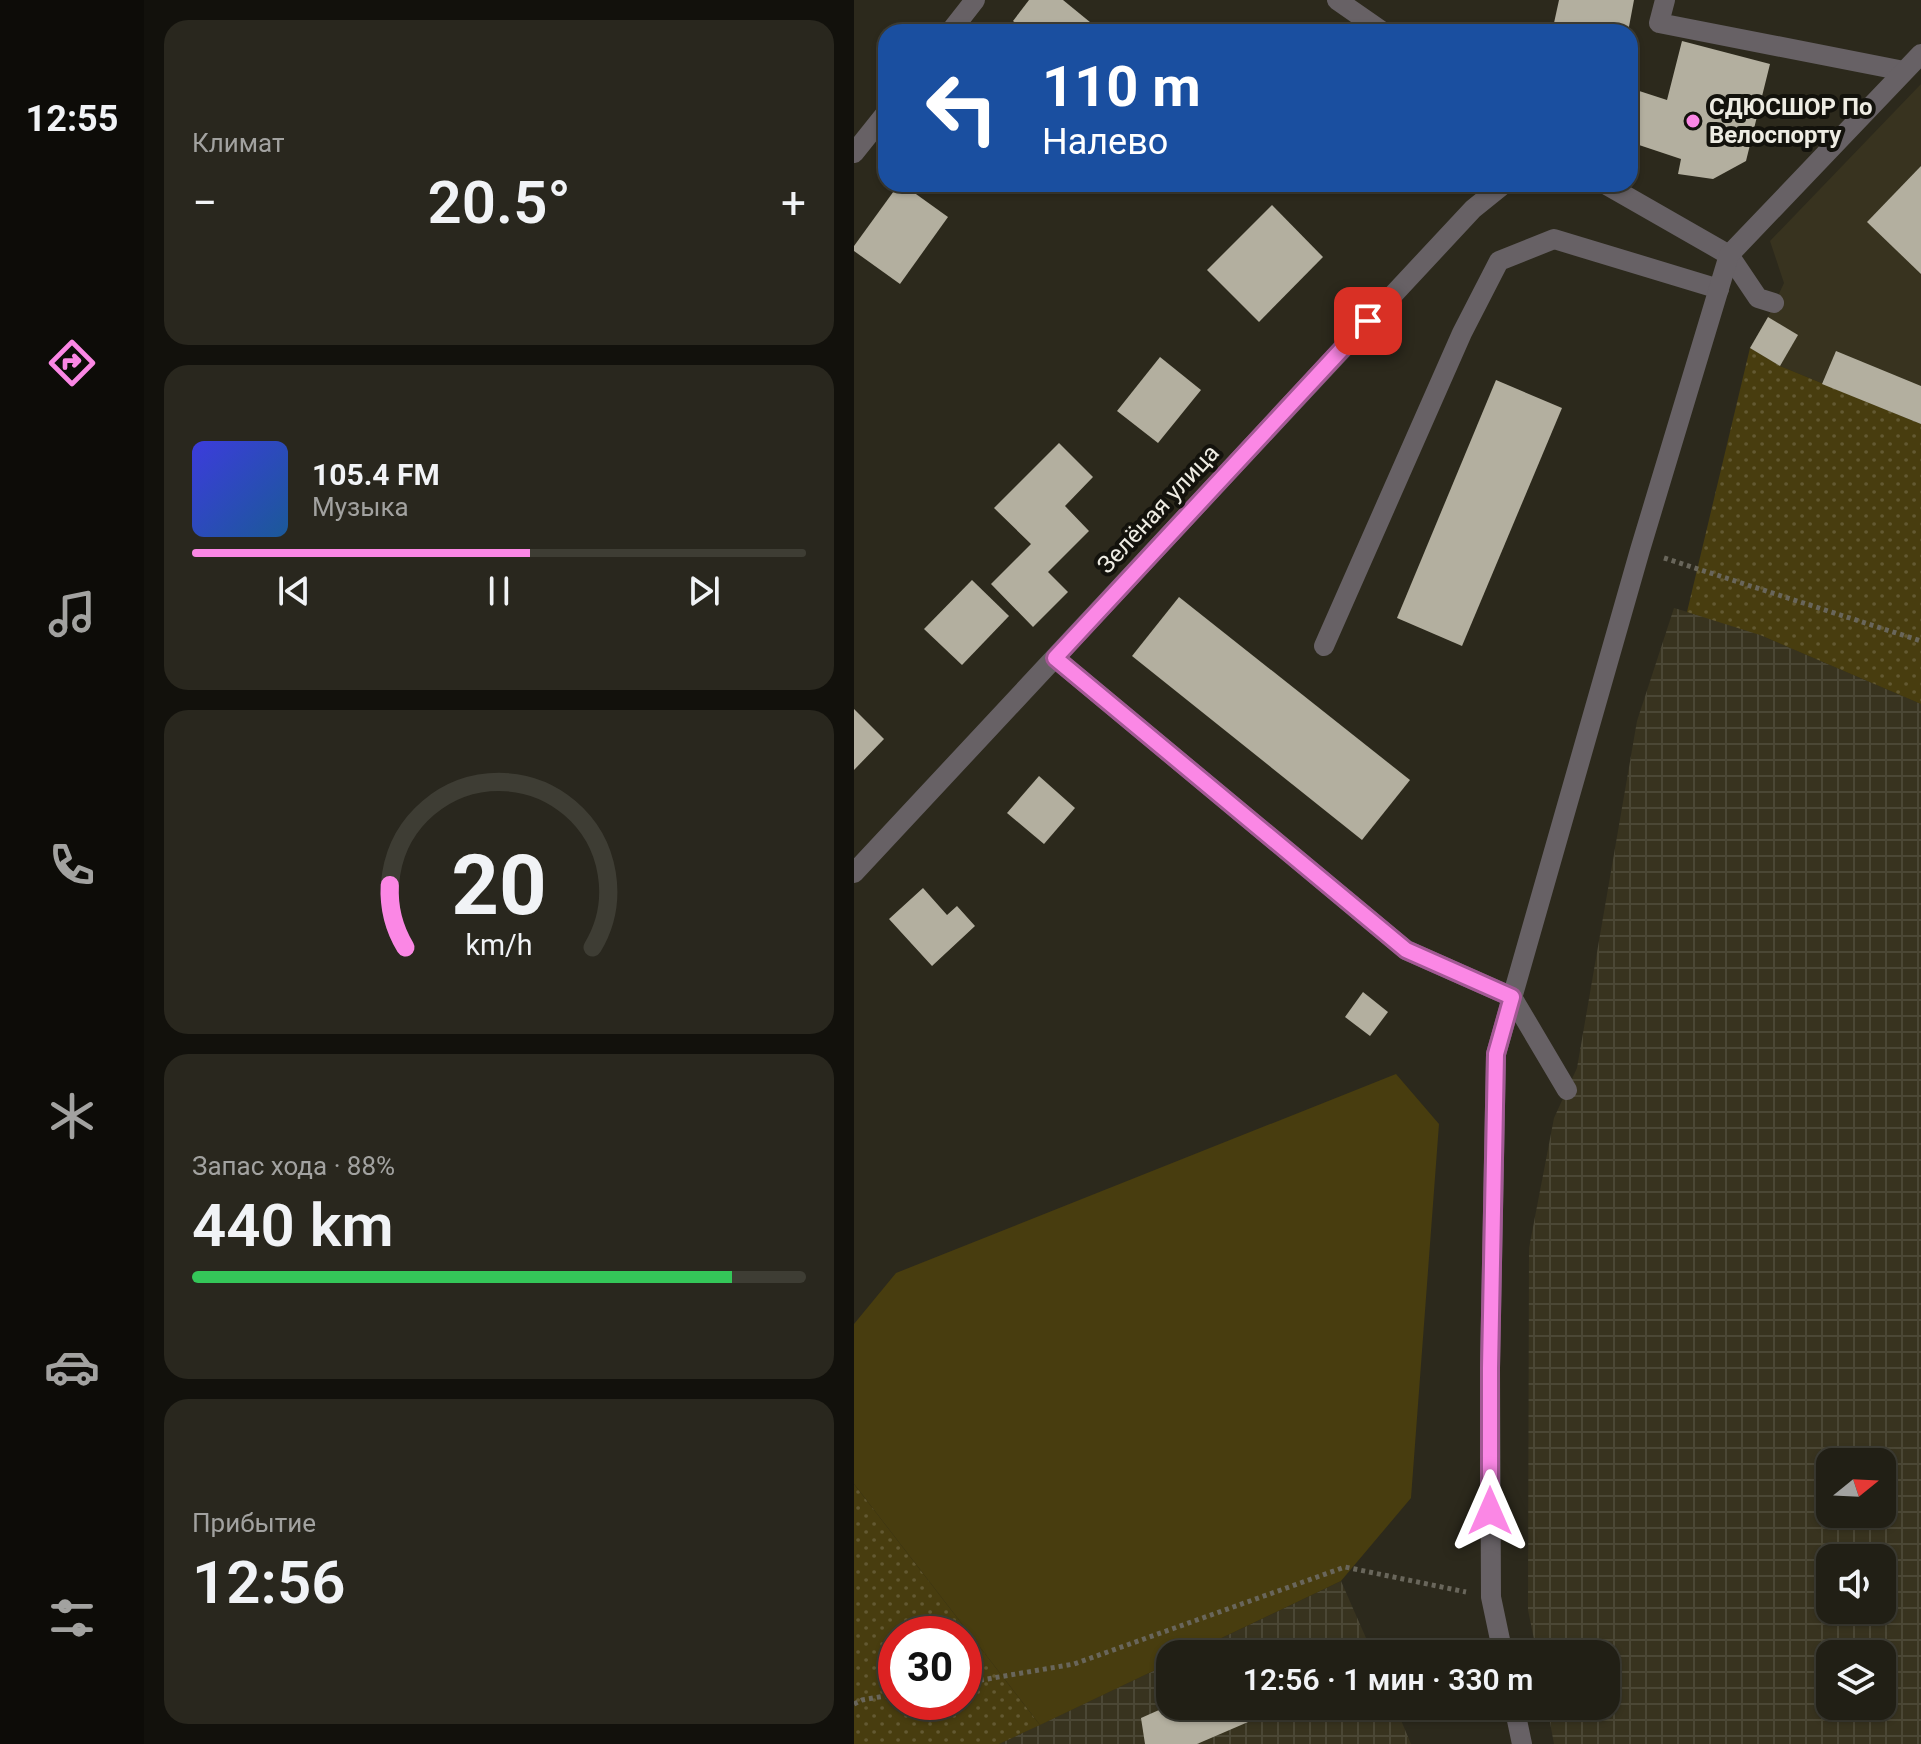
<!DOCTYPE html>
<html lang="ru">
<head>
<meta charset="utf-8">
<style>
	:root { --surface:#211f15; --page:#29271e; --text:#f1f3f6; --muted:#a2a2a0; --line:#3e3d34; --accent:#fb87e5 }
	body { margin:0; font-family:Roboto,sans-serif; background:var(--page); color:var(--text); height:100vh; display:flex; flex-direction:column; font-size:30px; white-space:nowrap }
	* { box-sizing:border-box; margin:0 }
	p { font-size:26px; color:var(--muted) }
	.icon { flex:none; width:44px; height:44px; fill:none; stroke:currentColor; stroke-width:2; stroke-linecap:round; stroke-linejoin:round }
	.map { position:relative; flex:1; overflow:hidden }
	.side { display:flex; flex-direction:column; gap:20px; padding:20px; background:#12110c; width:710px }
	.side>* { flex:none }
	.guide { position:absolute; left:24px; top:24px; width:760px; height:168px; border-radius:24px; box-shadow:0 2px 6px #0004,0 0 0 2px var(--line); background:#1a4fa0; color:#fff; overflow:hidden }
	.needle { width:52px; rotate:72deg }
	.fabs { position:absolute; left:962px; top:1448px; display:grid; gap:16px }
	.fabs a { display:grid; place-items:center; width:80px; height:80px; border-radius:16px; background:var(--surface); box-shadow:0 2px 6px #0004,0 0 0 2px var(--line); font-size:40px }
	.speed { position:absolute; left:24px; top:1616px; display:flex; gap:16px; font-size:40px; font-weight:700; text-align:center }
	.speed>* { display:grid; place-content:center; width:104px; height:104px; border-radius:50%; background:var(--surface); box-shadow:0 2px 6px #0004,0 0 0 2px var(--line); line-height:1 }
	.speed .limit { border:12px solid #d22; background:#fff; color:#111 }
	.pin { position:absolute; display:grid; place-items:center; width:68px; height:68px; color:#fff; margin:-34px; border-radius:16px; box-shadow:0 4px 12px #0006 }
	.me { position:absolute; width:88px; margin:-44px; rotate:0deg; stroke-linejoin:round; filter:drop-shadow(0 0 6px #0008) }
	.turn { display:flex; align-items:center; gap:28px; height:168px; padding:0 32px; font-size:36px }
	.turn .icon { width:104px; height:104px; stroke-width:2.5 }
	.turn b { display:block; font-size:56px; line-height:68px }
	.big { font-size:60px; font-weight:600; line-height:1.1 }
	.side .tile { flex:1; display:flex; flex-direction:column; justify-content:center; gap:12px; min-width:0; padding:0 28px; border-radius:24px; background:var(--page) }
	.side .dial { align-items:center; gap:0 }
	.dial svg { height:208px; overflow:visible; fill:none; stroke:var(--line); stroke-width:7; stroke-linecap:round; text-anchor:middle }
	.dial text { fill:var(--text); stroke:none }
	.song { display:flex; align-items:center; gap:24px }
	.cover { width:96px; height:96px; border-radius:12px; background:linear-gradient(135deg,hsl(240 70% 55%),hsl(210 70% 35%)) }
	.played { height:8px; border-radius:4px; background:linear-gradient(90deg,var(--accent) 55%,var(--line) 55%) }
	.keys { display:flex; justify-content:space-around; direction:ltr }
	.heat { display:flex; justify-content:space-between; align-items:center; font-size:44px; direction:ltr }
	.charge { height:12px; border-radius:6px; background:linear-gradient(90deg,#34c759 88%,var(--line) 0) }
	.trip { position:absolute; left:302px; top:1640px; width:464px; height:80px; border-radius:24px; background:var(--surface); box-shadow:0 2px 6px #0004,0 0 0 2px var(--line); font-weight:600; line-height:80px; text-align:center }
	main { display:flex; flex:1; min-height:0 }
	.tabs { display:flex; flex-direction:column; width:144px; justify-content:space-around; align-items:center; background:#0d0c08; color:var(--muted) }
	.tabs .icon { width:56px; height:56px }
	.tabs .active { color:var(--accent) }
	.tabs b { font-size:36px; color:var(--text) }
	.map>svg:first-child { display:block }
	.built { fill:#38331f }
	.industrial { fill:url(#industrial-grid); fill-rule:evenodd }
	.grass { fill:url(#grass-dots); fill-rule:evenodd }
	.pitch { fill:#483d0f }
	.building { fill:#b3af9f }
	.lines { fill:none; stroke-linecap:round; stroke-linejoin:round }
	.path { stroke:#69665b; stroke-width:5; stroke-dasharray:4 4; stroke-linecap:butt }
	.minor { stroke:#676165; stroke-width:20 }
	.route-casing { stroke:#a35895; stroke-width:20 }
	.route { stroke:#fb87e5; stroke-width:14 }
	.poi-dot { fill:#fb87e5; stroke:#13120c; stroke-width:3 }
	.labels { text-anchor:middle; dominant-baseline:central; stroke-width:8; stroke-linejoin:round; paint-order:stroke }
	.poi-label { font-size:24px; font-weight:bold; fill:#eeece3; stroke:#13120c; text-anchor:start }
	.street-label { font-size:24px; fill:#eeece3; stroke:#13120c }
</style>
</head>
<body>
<main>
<nav class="tabs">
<b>12:55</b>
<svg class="icon active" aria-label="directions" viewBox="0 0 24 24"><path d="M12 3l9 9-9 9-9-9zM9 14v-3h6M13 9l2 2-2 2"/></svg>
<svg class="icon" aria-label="music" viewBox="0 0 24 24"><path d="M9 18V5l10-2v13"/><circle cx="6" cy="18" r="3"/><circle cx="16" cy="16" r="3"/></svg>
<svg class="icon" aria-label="phone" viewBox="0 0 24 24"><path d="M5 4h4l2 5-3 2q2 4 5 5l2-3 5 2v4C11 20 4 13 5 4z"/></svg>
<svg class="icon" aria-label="climate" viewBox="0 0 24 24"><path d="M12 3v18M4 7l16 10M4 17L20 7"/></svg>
<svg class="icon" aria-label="car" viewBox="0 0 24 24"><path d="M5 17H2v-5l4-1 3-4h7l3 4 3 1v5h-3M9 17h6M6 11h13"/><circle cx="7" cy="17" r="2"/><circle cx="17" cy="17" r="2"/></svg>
<svg class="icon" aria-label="filters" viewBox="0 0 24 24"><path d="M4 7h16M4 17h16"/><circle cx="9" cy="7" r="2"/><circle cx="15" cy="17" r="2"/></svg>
</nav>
<section class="side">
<div class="tile"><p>Климат</p>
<div class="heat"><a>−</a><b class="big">20.5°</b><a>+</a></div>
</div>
<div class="tile">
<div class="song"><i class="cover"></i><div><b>105.4 FM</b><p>Музыка</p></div></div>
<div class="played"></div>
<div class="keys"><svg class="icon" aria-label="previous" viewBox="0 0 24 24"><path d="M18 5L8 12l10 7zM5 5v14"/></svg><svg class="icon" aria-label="pause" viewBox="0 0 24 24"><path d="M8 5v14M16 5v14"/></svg><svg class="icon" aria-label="next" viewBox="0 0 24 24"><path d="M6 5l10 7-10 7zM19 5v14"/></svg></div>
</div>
<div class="tile dial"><svg viewBox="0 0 100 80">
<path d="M14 69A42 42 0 1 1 86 69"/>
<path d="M14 69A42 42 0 0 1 8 45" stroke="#fb87e5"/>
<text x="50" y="56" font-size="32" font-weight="700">20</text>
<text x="50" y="72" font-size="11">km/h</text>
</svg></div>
<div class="tile"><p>Запас хода · 88%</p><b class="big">440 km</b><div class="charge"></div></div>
<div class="tile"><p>Прибытие</p><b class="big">12:56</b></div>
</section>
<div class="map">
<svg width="1067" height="1744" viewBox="0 0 1067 1744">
	<defs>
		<pattern id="industrial-grid" width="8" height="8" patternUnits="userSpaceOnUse" patternTransform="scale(2)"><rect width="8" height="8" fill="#38331f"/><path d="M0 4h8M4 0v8" fill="none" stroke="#4b4735"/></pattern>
		<pattern id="grass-dots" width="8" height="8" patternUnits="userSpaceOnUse" patternTransform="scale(2)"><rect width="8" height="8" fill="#483d0f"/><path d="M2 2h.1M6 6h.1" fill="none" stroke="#635932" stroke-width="1.8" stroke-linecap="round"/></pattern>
	</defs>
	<rect width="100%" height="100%" fill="#2c291c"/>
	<path class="built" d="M 1067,84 L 1067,424 L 926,366 L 896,348 L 914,317 L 930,283 L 916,241 Z"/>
	<g class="industrial">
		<path d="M 820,608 L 892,629 L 1067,704 L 1067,1744 L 700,1744 L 693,1706 L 752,1706 L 752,1654 L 683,1654 L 674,1610 L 675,1248 L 700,1118 L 723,1068 L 783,721 ZM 976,1462 L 1028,1462 L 1028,1514 L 976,1514 ZM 976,1558 L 1028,1558 L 1028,1610 L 976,1610 ZM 976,1654 L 1028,1654 L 1028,1706 L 976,1706 Z"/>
		<path d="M 487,1581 L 519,1654 L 334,1654 Z"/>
		<path d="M 316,1663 L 316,1706 L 541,1706 L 557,1744 L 145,1744 Z"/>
	</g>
	<g class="grass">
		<path d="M 896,348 L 926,366 L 1067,424 L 1067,704 L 906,635 L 833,612 Z"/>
		<path d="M 0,1484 L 186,1725 L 145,1744 L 0,1744 ZM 42,1634 L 110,1634 L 110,1702 L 42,1702 Z"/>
	</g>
	<path class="pitch" d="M 542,1074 L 585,1124 L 557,1498 L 487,1581 L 334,1654 L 316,1654 L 316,1663 L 186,1725 L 0,1484 L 0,1324 L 42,1273 Z"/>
	<g class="building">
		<path d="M 175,0 L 209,0 L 242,27 L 238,32 L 173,32 L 159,21 Z"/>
		<path d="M 705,0 L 780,0 L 774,32 L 698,32 Z"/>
		<path d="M 828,41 L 916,64 L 892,161 L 859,179 L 824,174 L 827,159 L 776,142 L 776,88 L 813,100 Z"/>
		<path d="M 1067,166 L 1067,274 L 1013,222 Z"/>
		<path d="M 45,184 L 48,184 L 94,217 L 46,284 L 0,251 L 0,246 Z"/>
		<path d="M 418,205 L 469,257 L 405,322 L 353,270 Z"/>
		<path d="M 914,317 L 944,335 L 926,366 L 896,348 Z"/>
		<path d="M 982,351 L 1067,386 L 1067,424 L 968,384 Z"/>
		<path d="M 306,357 L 347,390 L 304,443 L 263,411 Z"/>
		<path d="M 642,380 L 708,408 L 608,646 L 543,618 Z"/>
		<path d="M 205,443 L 239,477 L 211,506 L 235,531 L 194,572 L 214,592 L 179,627 L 137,584 L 177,544 L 140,508 Z"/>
		<path d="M 118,580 L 155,616 L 108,665 L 70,629 Z"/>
		<path d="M 325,597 L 556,780 L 508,840 L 278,656 Z"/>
		<path d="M 0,709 L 30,739 L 0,770 Z"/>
		<path d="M 185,776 L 221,808 L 190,844 L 153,813 Z"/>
		<path d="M 69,888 L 93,915 L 103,906 L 121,926 L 78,966 L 35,919 Z"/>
		<path d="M 509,992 L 534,1012 L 516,1036 L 491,1017 Z"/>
		<path d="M 314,1706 L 412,1706 L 415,1713 L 343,1744 L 291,1744 L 287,1718 Z"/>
	</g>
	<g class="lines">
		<g class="path">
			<path d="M 810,558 L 1067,641"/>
			<path d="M 110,1683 L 220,1664 L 491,1567 L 612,1592"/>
			<path d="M 0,1704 L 8,1700 L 42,1694"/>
		</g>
		<g class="minor">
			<path d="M 483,0 L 529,32"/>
			<path d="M 811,0 L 805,23 L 1050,71"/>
			<path d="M 96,32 L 121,0"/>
			<path d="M 0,153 L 32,113"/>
			<path d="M 751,184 L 875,255 L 904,298 L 920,303"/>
			<path d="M 470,646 L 608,333 L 645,261 L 700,239 L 865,289"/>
			<path d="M 201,658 L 552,950 L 658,997 L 713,1090"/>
			<path d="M 0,873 L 619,209 L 650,184"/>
			<path d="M 649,1654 L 637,1597 L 636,1368 L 642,1054 L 786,550 L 875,255 L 1067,54"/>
			<path d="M 660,1706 L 668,1744"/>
		</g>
	</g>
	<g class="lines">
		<defs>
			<path id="route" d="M 514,321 L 201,658 L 552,950 L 658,997 L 642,1054 L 636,1368 L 636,1511"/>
		</defs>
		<use href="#route" class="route-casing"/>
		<use href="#route" class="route"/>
	</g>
	<circle class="poi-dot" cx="839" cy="121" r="8"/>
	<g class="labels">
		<g class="poi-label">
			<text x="855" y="107">СДЮСШОР По<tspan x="855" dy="28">Велоспорту</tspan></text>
		</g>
		<g class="street-label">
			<text transform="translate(304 509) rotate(-47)">Зелёная улица</text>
		</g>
	</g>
</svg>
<div class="fabs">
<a><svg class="needle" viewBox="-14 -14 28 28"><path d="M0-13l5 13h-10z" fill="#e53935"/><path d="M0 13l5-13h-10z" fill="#a2a2a0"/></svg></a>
<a><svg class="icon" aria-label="sound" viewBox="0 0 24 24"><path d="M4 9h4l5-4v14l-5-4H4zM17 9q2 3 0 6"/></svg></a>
<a><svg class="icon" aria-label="layers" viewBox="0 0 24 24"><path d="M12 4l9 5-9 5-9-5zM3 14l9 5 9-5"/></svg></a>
</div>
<div class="speed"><div class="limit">30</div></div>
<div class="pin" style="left:514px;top:321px;background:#d93025"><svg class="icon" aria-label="arrive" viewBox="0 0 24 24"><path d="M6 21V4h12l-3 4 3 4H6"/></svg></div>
<svg class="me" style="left:636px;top:1511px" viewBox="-20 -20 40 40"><path d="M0-17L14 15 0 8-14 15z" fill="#fb87e5" stroke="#fff" stroke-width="4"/></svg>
<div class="trip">12:56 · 1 мин · 330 m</div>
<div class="guide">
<div class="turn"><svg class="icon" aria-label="left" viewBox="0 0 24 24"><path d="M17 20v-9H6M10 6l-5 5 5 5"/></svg><div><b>110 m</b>Налево</div></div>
</div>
</div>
</main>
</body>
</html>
